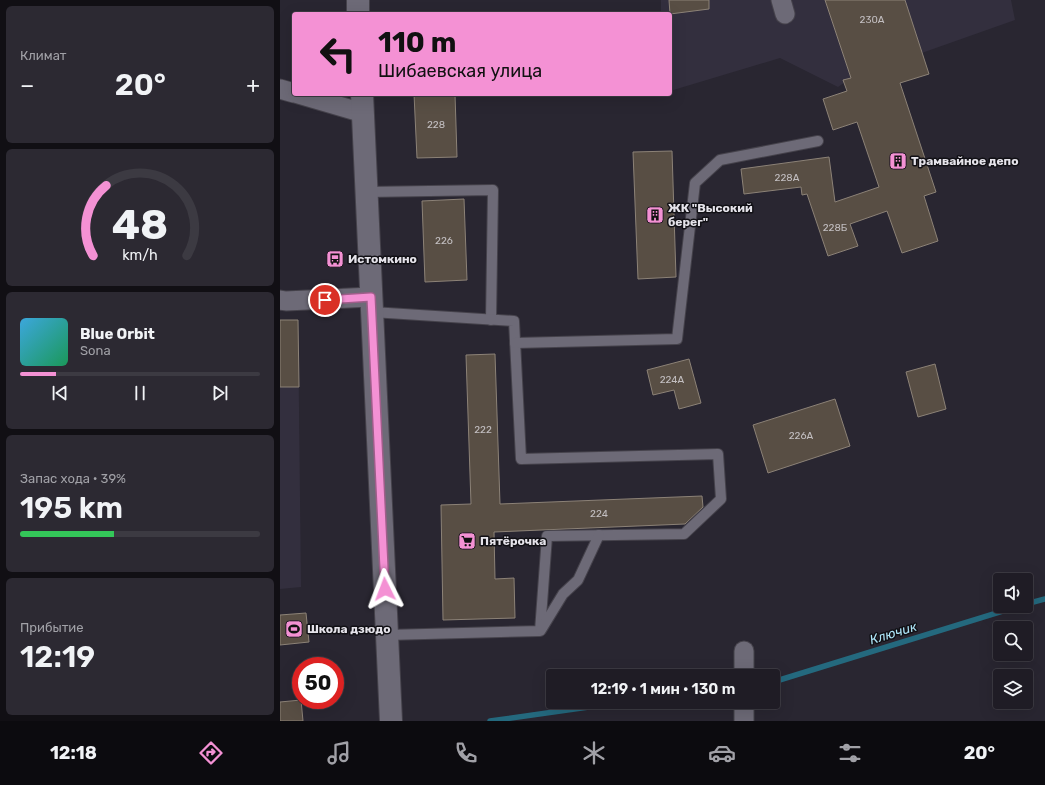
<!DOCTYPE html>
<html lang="ru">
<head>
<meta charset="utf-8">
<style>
	:root { --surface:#1f1c25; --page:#2c2932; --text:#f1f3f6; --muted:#a1a1a7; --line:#3c3a42; --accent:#f491d4 }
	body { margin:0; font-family:Rubik,sans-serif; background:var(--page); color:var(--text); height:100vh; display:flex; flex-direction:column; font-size:15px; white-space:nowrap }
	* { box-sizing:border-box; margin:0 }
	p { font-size:13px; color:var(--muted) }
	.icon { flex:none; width:22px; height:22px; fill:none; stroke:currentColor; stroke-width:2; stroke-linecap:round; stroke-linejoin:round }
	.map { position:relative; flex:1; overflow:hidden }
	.sheet { display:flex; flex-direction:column; gap:6px; padding:6px; background:#110f14; width:280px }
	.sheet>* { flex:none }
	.guide { position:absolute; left:12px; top:12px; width:380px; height:84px; border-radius:4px; box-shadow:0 4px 16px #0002,0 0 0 1px var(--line); background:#f491d4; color:#111; overflow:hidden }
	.buttons { position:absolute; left:713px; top:573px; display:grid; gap:8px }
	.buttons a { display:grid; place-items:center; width:40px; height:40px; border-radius:4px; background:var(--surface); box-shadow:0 4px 16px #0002,0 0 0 1px var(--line); font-size:20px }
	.speed { position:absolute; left:12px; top:657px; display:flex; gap:8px; font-size:20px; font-weight:700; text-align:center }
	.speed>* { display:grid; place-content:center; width:52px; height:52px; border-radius:50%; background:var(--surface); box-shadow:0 4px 16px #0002,0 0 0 1px var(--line); line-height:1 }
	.speed .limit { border:6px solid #d22; background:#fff; color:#111 }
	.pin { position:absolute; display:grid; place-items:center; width:34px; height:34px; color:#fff; margin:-17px; border:2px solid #fff; border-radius:50%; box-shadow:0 1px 4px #0007 }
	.me { position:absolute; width:44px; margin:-22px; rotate:357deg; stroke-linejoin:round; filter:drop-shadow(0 0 3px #0008) }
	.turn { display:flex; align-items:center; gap:14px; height:84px; padding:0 20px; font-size:18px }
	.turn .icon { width:52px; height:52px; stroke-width:2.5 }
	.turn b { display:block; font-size:28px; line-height:34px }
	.big { font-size:30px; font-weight:600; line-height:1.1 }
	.sheet .tile { flex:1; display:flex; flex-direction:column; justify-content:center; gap:6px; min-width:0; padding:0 14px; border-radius:6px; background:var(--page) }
	.sheet .dial { align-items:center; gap:0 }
	.dial svg { height:104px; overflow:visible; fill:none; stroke:var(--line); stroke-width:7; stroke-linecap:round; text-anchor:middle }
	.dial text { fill:var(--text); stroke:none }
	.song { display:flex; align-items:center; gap:12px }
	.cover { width:48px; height:48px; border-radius:6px; background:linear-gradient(135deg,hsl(200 70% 55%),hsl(150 70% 35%)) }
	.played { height:4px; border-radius:2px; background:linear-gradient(90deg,var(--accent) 15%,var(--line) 15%) }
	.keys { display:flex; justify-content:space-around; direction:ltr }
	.heat { display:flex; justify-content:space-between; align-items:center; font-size:22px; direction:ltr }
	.charge { height:6px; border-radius:3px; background:linear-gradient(90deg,#34c759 39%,var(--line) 0) }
	.trip { position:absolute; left:266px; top:669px; width:234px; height:40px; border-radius:4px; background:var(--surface); box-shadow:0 4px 16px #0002,0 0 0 1px var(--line); font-weight:600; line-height:40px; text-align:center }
	.tabs { display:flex; height:64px; justify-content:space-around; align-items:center; background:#0c0b0f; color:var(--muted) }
	.tabs .icon { width:28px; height:28px }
	.tabs .selected { color:var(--accent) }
	.tabs b { font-size:18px; color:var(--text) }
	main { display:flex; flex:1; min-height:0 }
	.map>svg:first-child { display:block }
	.built { fill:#332f3e }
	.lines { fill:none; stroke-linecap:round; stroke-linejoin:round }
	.stream { stroke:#24697e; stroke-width:5.5 }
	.building { fill:#584e44; stroke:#8c8277 }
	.service-casing { stroke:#45424b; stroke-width:12 }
	.minor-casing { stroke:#45424b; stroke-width:21 }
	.secondary-casing { stroke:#45424b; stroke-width:24 }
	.service { stroke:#6d6a77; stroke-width:10 }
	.minor { stroke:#6d6a77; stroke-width:19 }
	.secondary { stroke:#6d6a77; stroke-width:22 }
	.route-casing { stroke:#9f5e8a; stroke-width:10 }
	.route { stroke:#f491d4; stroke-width:7 }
	.labels { text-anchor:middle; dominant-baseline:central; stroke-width:3; stroke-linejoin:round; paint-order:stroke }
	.number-label { font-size:10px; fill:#c2bec0 }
	.poi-label { font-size:12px; font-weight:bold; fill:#e5e3ea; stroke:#111015; text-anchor:start }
	.water-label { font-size:13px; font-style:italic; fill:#aee5f8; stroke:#111015 }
</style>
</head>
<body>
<main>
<section class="sheet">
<div class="tile"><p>Климат</p>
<div class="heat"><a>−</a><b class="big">20°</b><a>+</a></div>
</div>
<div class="tile dial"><svg viewBox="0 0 100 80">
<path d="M14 69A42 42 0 1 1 86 69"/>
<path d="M14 69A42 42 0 0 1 24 15" stroke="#f491d4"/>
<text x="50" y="56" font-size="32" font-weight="700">48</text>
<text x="50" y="72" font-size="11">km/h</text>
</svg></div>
<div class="tile">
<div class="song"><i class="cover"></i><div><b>Blue Orbit</b><p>Sona</p></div></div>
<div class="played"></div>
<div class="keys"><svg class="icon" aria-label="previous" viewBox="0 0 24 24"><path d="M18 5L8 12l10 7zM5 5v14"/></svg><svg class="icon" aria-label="pause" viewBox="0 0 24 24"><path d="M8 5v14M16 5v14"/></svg><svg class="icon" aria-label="next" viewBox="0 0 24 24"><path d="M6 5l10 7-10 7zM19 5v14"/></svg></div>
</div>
<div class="tile"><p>Запас хода · 39%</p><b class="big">195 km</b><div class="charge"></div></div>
<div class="tile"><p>Прибытие</p><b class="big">12:19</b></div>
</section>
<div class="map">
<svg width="765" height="721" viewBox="0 0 765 721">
	<rect width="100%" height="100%" fill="#292631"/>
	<g class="built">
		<path d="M 381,0 L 731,0 L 735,20 L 571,78 L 558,87 L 500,58 L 390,91 L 390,14 L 381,14 Z"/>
		<path d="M 0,320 L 18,320 L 21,587 L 0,589 Z"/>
	</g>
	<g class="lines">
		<g class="stream">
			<path d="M 746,604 L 765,599"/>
			<path d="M 493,682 L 739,606"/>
			<path d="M 210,721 L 344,702"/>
		</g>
	</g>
	<g class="building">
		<path d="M 389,0 L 429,0 L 429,9 L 390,14 Z"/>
		<path d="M 545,0 L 625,0 L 649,74 L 620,83 L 656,192 L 644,196 L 658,241 L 622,253 L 607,211 L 570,224 L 578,246 L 548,256 L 527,194 L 522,195 L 521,187 L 464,194 L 461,169 L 549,157 L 555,202 L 599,187 L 577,122 L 553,130 L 543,99 L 567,91 L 563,80 L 571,78 Z"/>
		<path d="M 134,94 L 175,94 L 177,157 L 137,158 Z"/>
		<path d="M 392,151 L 396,277 L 358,279 L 353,152 Z"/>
		<path d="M 184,199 L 187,280 L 145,282 L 142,201 Z"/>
		<path d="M 0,320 L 18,320 L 19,387 L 0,387 Z"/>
		<path d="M 215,354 L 220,504 L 422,496 L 423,507 L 405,524 L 214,532 L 215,579 L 234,578 L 235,618 L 163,620 L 161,505 L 191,504 L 186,355 Z"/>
		<path d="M 409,359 L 421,403 L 399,409 L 394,390 L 373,395 L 367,370 Z"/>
		<path d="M 655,364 L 666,409 L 638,417 L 626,372 Z"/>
		<path d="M 555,399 L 570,446 L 488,473 L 473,425 Z"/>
		<path d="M 26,613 L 29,642 L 0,645 L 0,615 Z"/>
		<path d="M 21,700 L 23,721 L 0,721 L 0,702 Z"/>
	</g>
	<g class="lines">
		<defs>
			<g id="service">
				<path d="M 86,192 L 213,190 L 211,320"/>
				<path d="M 92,312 L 234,321 L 241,459 L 438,454 L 441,499 L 404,534 L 267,536 L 260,631 L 107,635"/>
				<path d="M 235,343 L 397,339 L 415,183 L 440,160 L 538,141"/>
				<path d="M 261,630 L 283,594 L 298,580 L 319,535"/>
			</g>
			<g id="minor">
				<path d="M 501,0 L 505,14"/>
				<path d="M 0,89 L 14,93"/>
				<path d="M 18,94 L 83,113"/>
				<path d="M 0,300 L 6,301 L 91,297"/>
				<path d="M 464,676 L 464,651"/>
				<path d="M 464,721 L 464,702"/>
			</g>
			<g id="secondary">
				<path d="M 78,0 L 78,14"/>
				<path d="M 82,94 L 111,721"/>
			</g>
		</defs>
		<use href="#service" class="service-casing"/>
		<use href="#minor" class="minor-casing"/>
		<use href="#secondary" class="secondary-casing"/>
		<use href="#service" class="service"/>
		<use href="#minor" class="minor"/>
		<use href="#secondary" class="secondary"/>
	</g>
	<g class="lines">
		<defs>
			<path id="route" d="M 45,300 L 91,297 L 105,589"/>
		</defs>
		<use href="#route" class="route-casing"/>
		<use href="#route" class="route"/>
	</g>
	<defs>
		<symbol id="building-square" viewBox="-11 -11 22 22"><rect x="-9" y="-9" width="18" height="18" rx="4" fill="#f491d4" stroke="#111015"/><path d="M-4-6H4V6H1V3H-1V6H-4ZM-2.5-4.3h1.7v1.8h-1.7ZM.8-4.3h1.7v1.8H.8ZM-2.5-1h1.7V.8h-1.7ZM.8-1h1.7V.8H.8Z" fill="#111"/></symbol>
		<symbol id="bus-square" viewBox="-11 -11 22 22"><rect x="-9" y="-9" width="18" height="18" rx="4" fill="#f491d4" stroke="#111015"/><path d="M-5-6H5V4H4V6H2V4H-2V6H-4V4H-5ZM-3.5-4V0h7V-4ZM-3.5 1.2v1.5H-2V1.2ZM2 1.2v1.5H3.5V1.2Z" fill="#111"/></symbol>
		<symbol id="supermarket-square" viewBox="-11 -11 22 22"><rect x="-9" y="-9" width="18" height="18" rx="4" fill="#f491d4" stroke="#111015"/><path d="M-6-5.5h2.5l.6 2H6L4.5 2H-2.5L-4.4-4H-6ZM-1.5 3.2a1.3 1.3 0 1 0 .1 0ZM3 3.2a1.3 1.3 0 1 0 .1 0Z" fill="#111"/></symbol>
		<symbol id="stadium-square" viewBox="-11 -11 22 22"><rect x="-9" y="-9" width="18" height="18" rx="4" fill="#f491d4" stroke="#111015"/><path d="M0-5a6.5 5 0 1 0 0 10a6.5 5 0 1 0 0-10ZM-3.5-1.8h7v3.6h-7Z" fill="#111"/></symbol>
	</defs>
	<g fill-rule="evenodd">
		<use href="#building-square" x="608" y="151" width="20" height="20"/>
		<use href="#building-square" x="365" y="205" width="20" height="20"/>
		<use href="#bus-square" x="45" y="249" width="20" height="20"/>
		<use href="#supermarket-square" x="177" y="531" width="20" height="20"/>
		<use href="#stadium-square" x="4" y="619" width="20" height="20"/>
	</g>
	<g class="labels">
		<g class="number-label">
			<text x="592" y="20">230А</text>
			<text x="156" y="125">228</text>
			<text x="507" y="178">228А</text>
			<text x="555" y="228">228Б</text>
			<text x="164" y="241">226</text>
			<text x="392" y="380">224А</text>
			<text x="203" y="430">222</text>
			<text x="521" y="436">226А</text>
			<text x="319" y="514">224</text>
		</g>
		<g class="poi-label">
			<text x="631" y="161">Трамвайное депо</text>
			<text x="388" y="208">ЖК "Высокий<tspan x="388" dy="14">берег"</tspan></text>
			<text x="68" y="259">Истомкино</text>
			<text x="200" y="541">Пятёрочка</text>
			<text x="27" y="629">Школа дзюдо</text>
		</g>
		<g class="water-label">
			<text transform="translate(613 633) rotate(-17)">Ключик</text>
		</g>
	</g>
</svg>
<div class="buttons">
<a><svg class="icon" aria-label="sound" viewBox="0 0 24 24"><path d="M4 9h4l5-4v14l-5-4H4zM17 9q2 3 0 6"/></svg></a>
<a><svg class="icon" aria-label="search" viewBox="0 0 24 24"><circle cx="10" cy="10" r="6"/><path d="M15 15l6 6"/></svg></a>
<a><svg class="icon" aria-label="layers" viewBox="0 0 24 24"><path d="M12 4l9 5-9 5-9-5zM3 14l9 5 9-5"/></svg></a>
</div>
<div class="speed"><div class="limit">50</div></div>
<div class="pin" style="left:45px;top:300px;background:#d93025"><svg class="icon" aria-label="arrive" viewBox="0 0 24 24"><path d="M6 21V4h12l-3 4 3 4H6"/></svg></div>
<svg class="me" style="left:105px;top:589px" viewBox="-20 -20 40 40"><path d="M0-17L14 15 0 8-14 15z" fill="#f491d4" stroke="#fff" stroke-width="4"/></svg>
<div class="trip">12:19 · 1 мин · 130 m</div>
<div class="guide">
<div class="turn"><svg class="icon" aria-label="left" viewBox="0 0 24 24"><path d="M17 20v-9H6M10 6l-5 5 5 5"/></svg><div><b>110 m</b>Шибаевская улица</div></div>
</div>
</div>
</main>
<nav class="tabs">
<b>12:18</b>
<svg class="icon selected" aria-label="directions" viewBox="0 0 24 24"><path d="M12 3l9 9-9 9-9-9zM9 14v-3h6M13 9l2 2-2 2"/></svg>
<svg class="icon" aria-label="music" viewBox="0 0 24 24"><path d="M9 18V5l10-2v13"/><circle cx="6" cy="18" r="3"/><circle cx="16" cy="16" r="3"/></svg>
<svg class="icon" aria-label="phone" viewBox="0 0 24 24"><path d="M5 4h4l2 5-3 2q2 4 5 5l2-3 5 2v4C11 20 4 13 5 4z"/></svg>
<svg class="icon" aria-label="climate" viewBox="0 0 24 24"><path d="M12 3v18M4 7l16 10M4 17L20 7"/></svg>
<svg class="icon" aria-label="car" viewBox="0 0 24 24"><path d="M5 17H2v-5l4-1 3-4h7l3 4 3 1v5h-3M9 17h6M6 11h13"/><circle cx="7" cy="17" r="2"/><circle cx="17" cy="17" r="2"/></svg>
<svg class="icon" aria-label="filters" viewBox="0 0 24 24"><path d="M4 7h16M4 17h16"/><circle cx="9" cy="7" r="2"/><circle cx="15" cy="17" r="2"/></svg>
<b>20°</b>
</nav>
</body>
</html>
